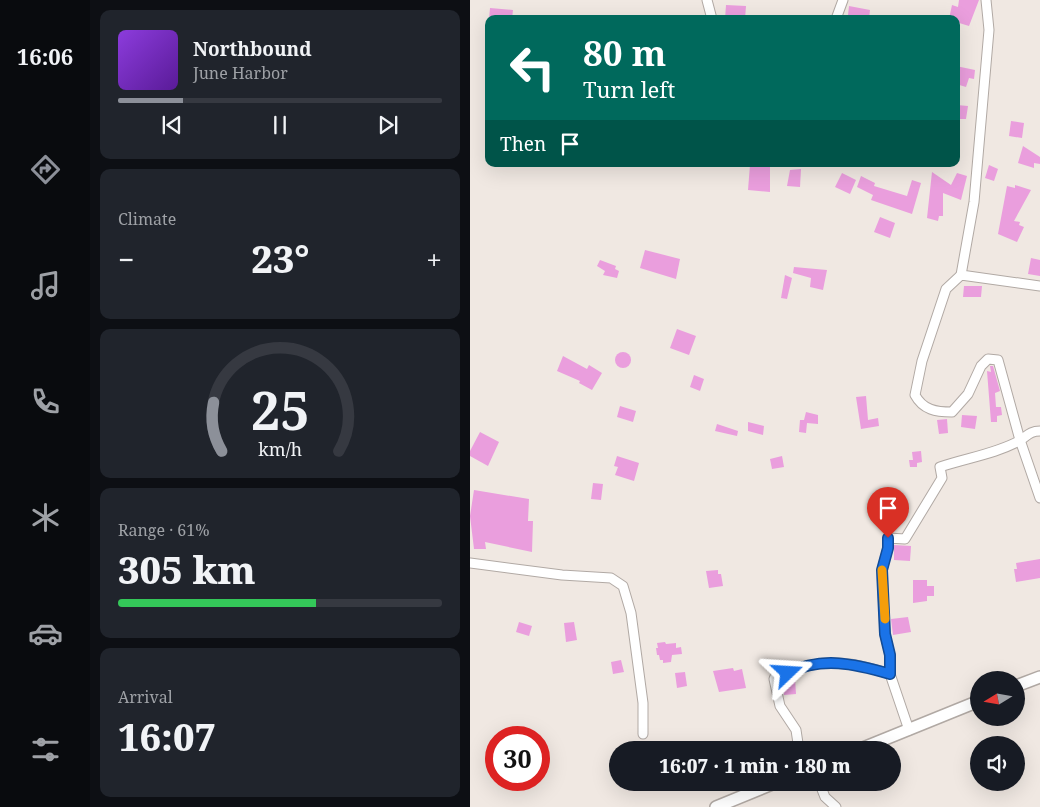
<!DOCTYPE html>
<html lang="en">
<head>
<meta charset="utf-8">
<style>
	:root { --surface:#171b24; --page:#20242c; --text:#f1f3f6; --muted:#9ea1a6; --line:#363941; --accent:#8c9099 }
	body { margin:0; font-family:"Noto Serif",serif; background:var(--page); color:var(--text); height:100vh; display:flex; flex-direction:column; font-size:19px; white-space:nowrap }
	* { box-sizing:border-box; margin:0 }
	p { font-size:16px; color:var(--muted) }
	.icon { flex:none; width:28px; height:28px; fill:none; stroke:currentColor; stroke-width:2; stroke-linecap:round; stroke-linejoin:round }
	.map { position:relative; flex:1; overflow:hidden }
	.sheet { display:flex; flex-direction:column; gap:10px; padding:10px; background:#0d0f14; width:380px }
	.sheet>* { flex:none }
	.guide { position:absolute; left:15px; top:15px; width:475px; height:152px; border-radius:10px; box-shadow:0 5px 20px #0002; background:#00695c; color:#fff; overflow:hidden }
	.needle { width:32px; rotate:259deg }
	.fabs { position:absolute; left:500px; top:671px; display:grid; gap:10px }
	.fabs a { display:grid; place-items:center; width:55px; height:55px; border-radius:50%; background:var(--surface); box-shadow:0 5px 20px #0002; font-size:25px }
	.speed { position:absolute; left:15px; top:726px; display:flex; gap:10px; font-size:25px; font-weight:700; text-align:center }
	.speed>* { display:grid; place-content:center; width:65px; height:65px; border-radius:50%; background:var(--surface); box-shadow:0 5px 20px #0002; line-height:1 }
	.speed .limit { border:8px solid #d22; background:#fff; color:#111 }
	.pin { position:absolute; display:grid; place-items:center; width:42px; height:42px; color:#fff; margin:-51px -21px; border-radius:50% 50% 50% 0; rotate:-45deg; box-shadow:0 0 5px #0007 }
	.pin .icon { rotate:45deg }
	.me { position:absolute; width:55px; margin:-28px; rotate:70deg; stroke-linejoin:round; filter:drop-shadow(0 0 4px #0008) }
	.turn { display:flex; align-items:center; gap:18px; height:105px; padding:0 15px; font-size:22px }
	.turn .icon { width:65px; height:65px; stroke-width:2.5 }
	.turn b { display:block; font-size:35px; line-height:42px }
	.then { display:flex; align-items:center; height:48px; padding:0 15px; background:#0003; gap:10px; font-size:19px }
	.big { font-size:38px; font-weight:800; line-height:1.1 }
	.sheet .tile { flex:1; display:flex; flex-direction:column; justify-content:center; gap:8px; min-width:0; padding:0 18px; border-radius:10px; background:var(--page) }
	.sheet .dial { align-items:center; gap:0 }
	.dial svg { height:130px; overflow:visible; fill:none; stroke:var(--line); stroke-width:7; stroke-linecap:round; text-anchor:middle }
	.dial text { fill:var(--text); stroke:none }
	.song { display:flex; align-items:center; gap:15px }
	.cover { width:60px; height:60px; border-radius:8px; background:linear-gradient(135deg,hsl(270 70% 55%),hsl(270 70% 35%)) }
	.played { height:5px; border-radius:2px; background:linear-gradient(90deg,var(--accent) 20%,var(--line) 20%) }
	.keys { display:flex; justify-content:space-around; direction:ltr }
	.heat { display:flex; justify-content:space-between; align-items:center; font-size:28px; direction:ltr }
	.charge { height:8px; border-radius:4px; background:linear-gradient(90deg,#34c759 61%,var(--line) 0) }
	.trip { position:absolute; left:139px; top:741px; width:292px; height:50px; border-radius:25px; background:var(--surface); box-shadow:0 5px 20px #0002; font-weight:800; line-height:50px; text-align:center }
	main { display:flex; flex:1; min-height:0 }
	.menu { display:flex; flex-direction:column; width:90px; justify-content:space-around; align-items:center; background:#090b0e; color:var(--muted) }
	.menu .icon { width:35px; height:35px }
	.menu .current { color:var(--accent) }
	.menu b { font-size:22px; color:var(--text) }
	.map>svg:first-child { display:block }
	.building { fill:#ea9edd }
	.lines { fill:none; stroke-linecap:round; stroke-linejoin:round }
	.minor-casing { stroke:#b1a9a4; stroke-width:11 }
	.tertiary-casing { stroke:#b1a9a4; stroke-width:14 }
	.minor { stroke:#fff; stroke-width:9 }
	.tertiary { stroke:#fff; stroke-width:11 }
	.route-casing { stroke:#114b97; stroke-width:12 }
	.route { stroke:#1a73e8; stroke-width:9 }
	.slow { stroke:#f59e0b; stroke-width:9 }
</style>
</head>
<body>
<main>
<nav class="menu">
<b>16:06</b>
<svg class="icon current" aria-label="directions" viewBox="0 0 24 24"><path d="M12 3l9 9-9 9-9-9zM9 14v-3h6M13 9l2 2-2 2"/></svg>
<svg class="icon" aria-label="music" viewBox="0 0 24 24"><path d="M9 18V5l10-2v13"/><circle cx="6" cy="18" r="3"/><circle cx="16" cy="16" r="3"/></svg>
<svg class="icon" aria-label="phone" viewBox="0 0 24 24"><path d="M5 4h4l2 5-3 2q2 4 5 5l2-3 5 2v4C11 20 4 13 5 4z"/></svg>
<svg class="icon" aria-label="climate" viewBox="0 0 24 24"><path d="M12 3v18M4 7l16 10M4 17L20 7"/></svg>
<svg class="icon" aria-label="car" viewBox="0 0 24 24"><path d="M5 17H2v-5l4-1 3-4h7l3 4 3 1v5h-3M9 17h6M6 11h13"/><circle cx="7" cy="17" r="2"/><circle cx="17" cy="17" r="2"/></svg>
<svg class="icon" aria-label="filters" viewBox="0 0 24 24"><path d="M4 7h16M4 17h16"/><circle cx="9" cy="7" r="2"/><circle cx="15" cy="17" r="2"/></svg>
</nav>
<section class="sheet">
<div class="tile">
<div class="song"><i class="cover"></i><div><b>Northbound</b><p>June Harbor</p></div></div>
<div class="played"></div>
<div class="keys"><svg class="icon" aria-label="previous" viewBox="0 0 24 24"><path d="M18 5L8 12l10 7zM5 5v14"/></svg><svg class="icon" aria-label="pause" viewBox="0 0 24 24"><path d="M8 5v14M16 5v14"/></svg><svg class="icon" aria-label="next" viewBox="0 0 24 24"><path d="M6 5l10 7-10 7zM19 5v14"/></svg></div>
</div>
<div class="tile"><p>Climate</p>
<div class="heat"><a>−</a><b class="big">23°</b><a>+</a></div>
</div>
<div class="tile dial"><svg viewBox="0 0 100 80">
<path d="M14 69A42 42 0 1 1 86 69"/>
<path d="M14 69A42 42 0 0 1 9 39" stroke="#8c9099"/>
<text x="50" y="56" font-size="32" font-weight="700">25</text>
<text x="50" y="72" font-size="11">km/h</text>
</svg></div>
<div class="tile"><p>Range · 61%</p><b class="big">305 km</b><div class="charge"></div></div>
<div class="tile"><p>Arrival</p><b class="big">16:07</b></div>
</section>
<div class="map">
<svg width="570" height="807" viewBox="0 0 570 807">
	<rect width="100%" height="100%" fill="#f0e8e2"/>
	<g class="building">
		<path d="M 489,0 L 509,0 L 499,26 L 486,22 L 486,19 L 479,19 L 482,5 L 488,7 Z"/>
		<path d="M 256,5 L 276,6 L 275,19 L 255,19 Z"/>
		<path d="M 379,6 L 400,10 L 399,19 L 378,15 Z"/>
		<path d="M 20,8 L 43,10 L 42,19 L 19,19 Z"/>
		<path d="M 486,66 L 505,70 L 504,79 L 499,78 L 496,87 L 486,84 Z"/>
		<path d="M 487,105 L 498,106 L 496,119 L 486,119 Z"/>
		<path d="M 541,121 L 554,123 L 552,138 L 539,136 Z"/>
		<path d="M 553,146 L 570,157 L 570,164 L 564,163 L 564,168 L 548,163 Z"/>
		<path d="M 280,165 L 300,167 L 300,192 L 278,190 Z"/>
		<path d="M 519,165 L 528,169 L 524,181 L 515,178 Z"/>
		<path d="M 331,169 L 330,187 L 317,186 L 320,170 Z"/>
		<path d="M 462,172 L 481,185 L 487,173 L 497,176 L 491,200 L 473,193 L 473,216 L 469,216 L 468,221 L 457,218 Z"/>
		<path d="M 372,173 L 386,180 L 380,194 L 365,187 Z"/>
		<path d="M 391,176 L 405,183 L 404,186 L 437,196 L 442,180 L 451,183 L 442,214 L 401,200 L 403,195 L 387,187 Z"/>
		<path d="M 545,185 L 561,190 L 544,221 L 550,222 L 549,225 L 554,227 L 547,242 L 528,234 L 537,186 L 545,188 Z"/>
		<path d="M 410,217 L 425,223 L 420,238 L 404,232 Z"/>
		<path d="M 175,250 L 210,259 L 206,279 L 170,268 Z"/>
		<path d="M 561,258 L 570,260 L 570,276 L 558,274 Z"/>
		<path d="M 130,260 L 146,266 L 145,269 L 149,271 L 147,278 L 133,275 L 135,271 L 127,266 Z"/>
		<path d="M 324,267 L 357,270 L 353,290 L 340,287 L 341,278 L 323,273 Z"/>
		<path d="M 315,275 L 322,278 L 317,299 L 311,298 Z"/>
		<path d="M 494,286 L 512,286 L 511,297 L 493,297 Z"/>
		<path d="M 207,329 L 226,336 L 219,355 L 200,348 Z"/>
		<circle cx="153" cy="360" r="8"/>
		<path d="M 93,356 L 117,369 L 119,365 L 132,373 L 122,390 L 109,383 L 110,381 L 87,371 Z"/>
		<path d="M 520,366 L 523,366 L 530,391 L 525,393 L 526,407 L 531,407 L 532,415 L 527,416 L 527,422 L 521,422 L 517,371 L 521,372 Z"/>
		<path d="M 224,375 L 234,379 L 230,391 L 220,387 Z"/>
		<path d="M 396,396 L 398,420 L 408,418 L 409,426 L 391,429 L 386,397 Z"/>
		<path d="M 150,406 L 166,411 L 163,422 L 147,417 Z"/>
		<path d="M 336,412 L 348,415 L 348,424 L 337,423 L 336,433 L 329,432 L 330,420 L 334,420 Z"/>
		<path d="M 492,415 L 507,416 L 505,429 L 491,427 Z"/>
		<path d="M 477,419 L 478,433 L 469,434 L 467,420 Z"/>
		<path d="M 278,422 L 294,426 L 293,435 L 278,431 Z"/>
		<path d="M 247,424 L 268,431 L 267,436 L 245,431 Z"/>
		<path d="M 10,432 L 29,442 L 18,466 L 0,456 L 0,451 Z"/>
		<path d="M 451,451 L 452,462 L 447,463 L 447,467 L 440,467 L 439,460 L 443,460 L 442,452 Z"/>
		<path d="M 147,456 L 169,463 L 164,481 L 145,475 L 148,467 L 144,466 Z"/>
		<path d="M 312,456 L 314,467 L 302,469 L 300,459 Z"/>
		<path d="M 123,483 L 133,484 L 131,500 L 121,499 Z"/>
		<path d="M 4,490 L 59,499 L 58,521 L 63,521 L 62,552 L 15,542 L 16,549 L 4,549 L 0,516 Z"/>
		<path d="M 424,545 L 441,546 L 440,561 L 424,560 Z"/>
		<path d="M 570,559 L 570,578 L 546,582 L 544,569 L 547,569 L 546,563 Z"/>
		<path d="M 248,570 L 248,574 L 251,574 L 253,586 L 239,588 L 236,571 Z"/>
		<path d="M 443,580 L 457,580 L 457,586 L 464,586 L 464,596 L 457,596 L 457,601 L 443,603 Z"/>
		<path d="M 438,617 L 441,632 L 423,635 L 421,619 Z"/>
		<path d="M 49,622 L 62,626 L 59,636 L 46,632 Z"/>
		<path d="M 104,622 L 107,640 L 96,642 L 94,623 Z"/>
		<path d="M 195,642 L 196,644 L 206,643 L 206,648 L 211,647 L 212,654 L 202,655 L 201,662 L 193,663 L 193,660 L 190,660 L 189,655 L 187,655 L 186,648 L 188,648 L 187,643 Z"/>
		<path d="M 151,660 L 154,672 L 143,674 L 141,662 Z"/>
		<path d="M 263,668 L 264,671 L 272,669 L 276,688 L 249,692 L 243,671 Z"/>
		<path d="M 215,672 L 217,686 L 207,688 L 205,673 Z"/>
		<path d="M 321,677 L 325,678 L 326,694 L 314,695 L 311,680 Z"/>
	</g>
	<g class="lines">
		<defs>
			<g id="minor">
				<path d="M 237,0 L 242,19"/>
				<path d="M 366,19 L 373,0"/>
				<path d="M 491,275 L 504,202 L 519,30 L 516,0"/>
				<path d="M 570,286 L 491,275 L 476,289 L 452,361 L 445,395 C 453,410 466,412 482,412 L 498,394 L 511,366 L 518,359 L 528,360 L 550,440 L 570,498"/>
				<path d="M 0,563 L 92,575 L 141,578 L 153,586 L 161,613 L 173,703 L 173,734"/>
				<path d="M 439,730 L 420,674 L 420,655 L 415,635 L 412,570 L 418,548 L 418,538 L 435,539 L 472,478 L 470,467 C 496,458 525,454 549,441 C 557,436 560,431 570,431"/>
				<path d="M 329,750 L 326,730 L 310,706 L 304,679 L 307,672 C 320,673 329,667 342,665 C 369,659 394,666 420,674"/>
				<path d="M 349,782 L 355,797 L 366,807"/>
			</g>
			<g id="tertiary">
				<path d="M 546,686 L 570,677"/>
				<path d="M 388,750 L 509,701"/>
				<path d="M 246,807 L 307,782"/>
			</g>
		</defs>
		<use href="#minor" class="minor-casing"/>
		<use href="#tertiary" class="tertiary-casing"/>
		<use href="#minor" class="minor"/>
		<use href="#tertiary" class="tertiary"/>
	</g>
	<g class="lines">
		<defs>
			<path id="route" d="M 318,673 C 352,656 385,664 420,674 L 420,655 L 415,634 L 412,570 L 418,548 L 418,538"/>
		</defs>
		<use href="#route" class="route-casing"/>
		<use href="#route" class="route"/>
		<path class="slow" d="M 412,570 L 415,619"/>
	</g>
</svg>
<div class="fabs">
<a><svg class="needle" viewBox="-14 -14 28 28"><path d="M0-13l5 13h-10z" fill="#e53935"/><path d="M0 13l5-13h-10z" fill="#9ea1a6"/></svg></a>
<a><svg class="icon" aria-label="sound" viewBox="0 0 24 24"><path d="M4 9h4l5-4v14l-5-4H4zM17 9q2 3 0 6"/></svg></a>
</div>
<div class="speed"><div class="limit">30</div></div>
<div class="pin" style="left:418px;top:538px;background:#d93025"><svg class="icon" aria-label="arrive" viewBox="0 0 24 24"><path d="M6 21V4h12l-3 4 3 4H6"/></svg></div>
<svg class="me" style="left:318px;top:673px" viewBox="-20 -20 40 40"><path d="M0-17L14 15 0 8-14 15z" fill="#1a73e8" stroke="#fff" stroke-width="4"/></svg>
<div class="trip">16:07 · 1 min · 180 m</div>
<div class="guide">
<div class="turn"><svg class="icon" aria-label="left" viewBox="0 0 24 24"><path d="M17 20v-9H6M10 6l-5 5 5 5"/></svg><div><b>80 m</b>Turn left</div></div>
<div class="then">Then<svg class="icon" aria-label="arrive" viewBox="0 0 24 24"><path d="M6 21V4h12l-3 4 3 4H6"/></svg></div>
</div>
</div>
</main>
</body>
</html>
